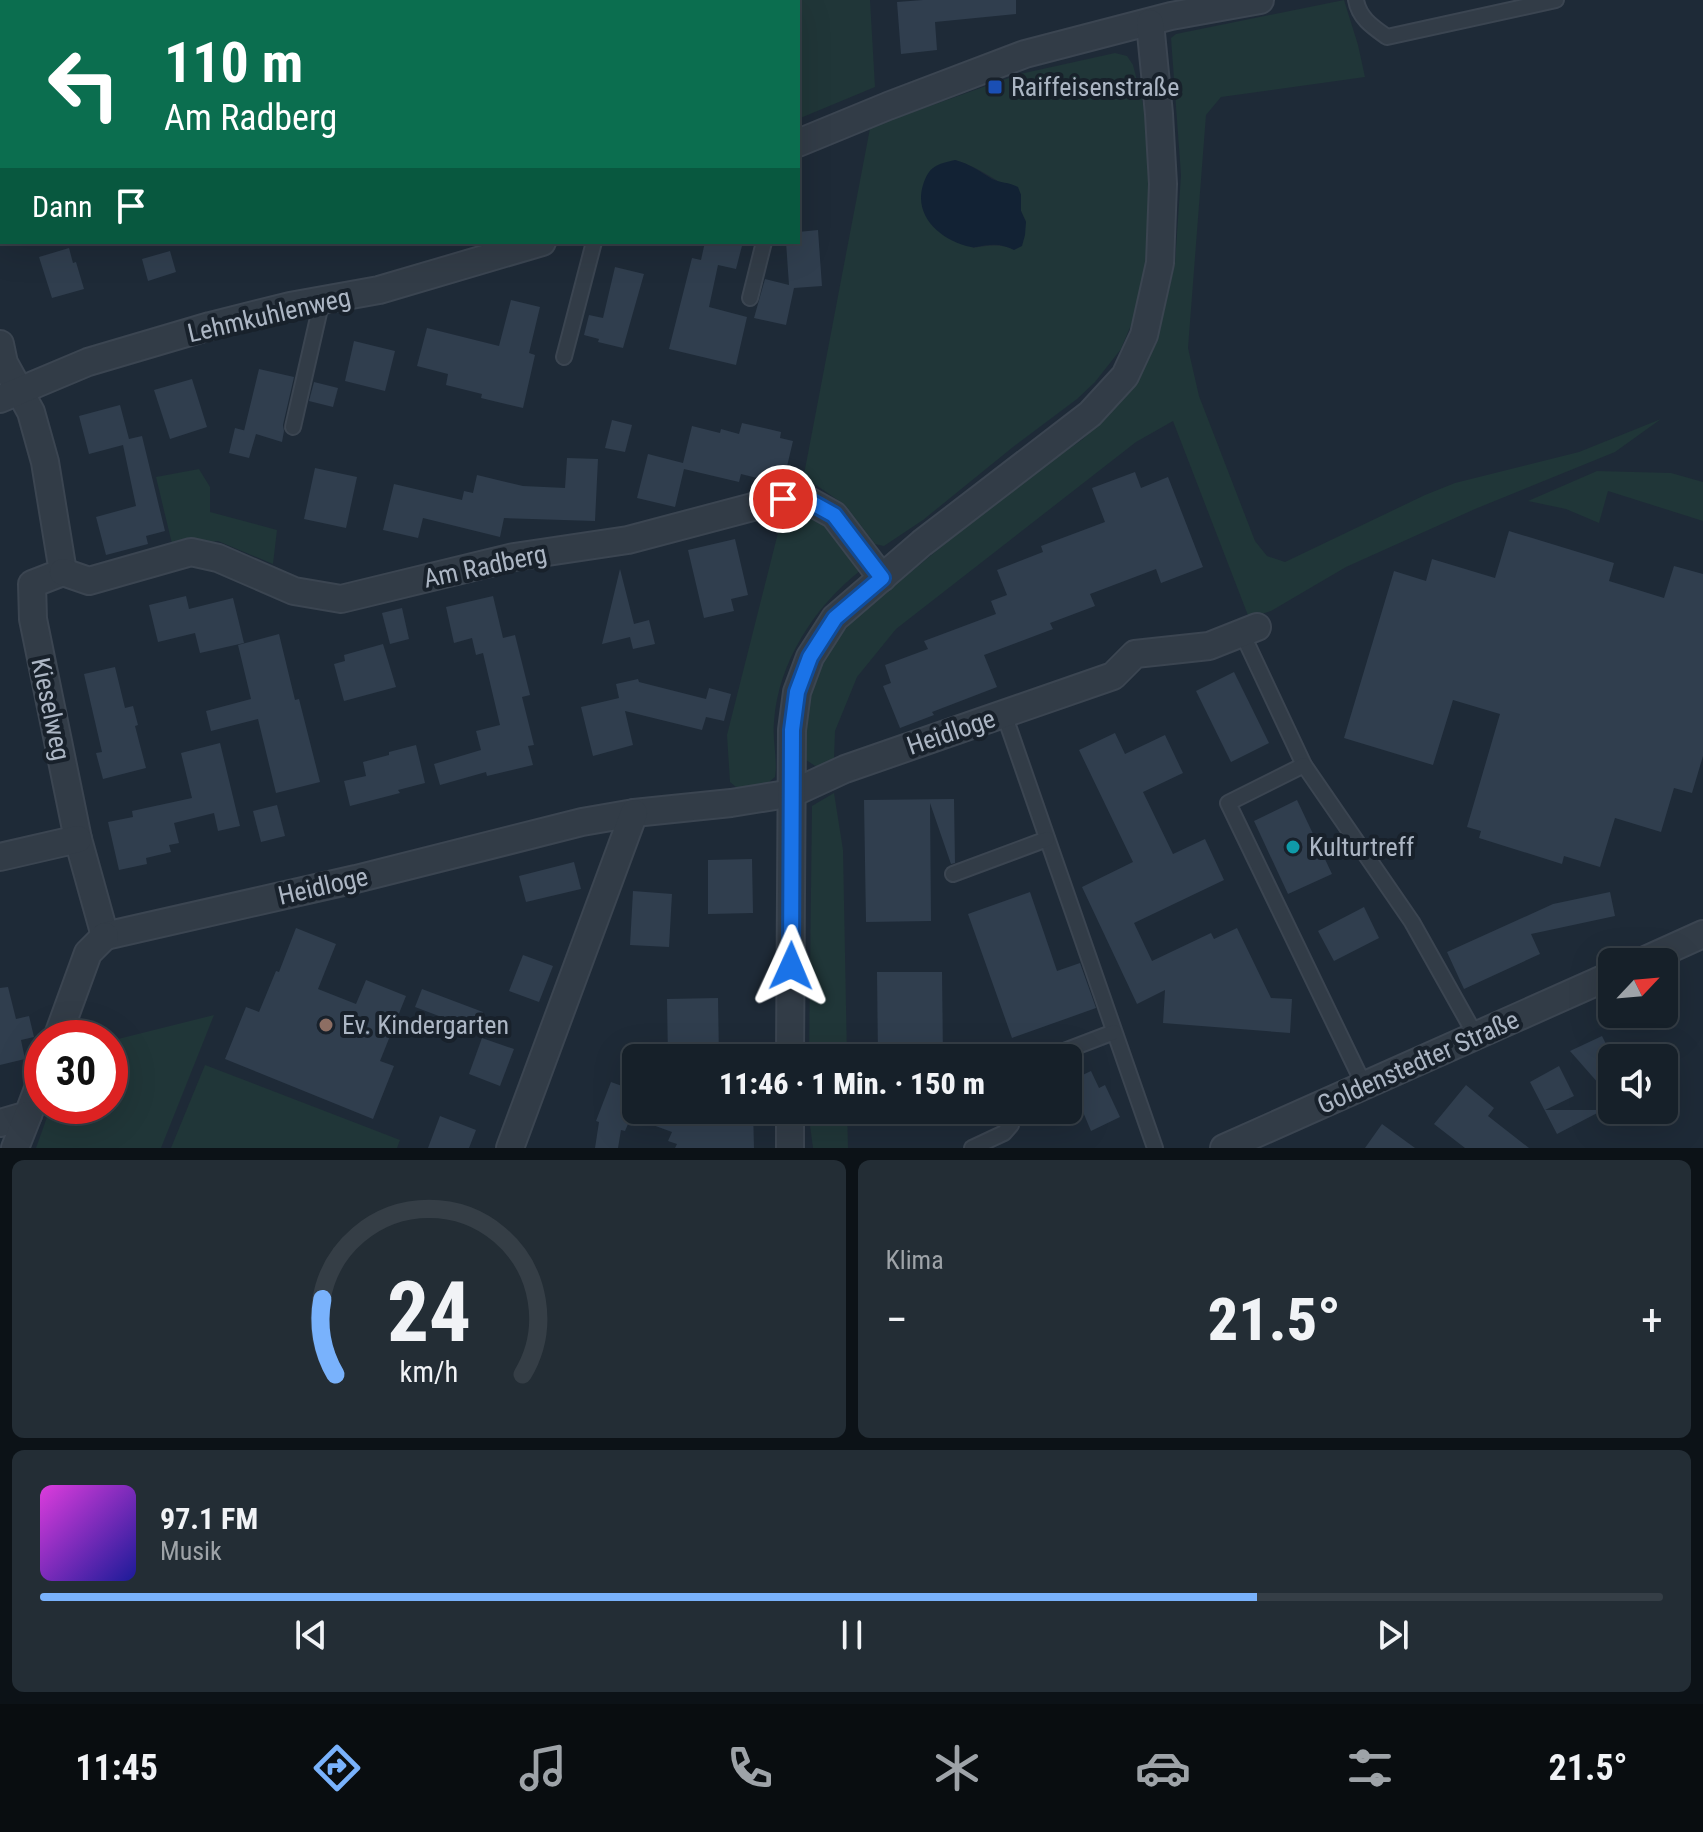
<!DOCTYPE html>
<html lang="de">
<head>
<meta charset="utf-8">
<style>
	:root { --surface:#162029; --page:#232d35; --text:#f1f3f6; --muted:#9ea3a8; --line:#353e46; --accent:#79b2fc }
	body { margin:0; font-family:"Roboto Condensed",sans-serif; background:var(--page); color:var(--text); height:100vh; display:flex; flex-direction:column; font-size:30px; white-space:nowrap }
	* { box-sizing:border-box; margin:0 }
	p { font-size:26px; color:var(--muted) }
	.icon { flex:none; width:44px; height:44px; fill:none; stroke:currentColor; stroke-width:2; stroke-linecap:round; stroke-linejoin:round }
	.map { position:relative; height:1148px; overflow:hidden }
	.drawer { display:flex; flex-direction:column; gap:12px; padding:12px; background:#0c1217; flex:1 }
	.drawer>* { flex:none }
	.hud { position:absolute; left:0px; top:0px; width:800px; height:244px; box-shadow:0 8px 32px #0002,0 0 0 2px var(--line); background:#0b6e4f; color:#fff; overflow:hidden }
	.needle { width:52px; rotate:64deg }
	.tools { position:absolute; left:1598px; top:948px; display:grid; gap:16px }
	.tools a { display:grid; place-items:center; width:80px; height:80px; border-radius:12px; background:var(--surface); box-shadow:0 8px 32px #0002,0 0 0 2px var(--line); font-size:40px }
	.speed { position:absolute; left:24px; top:1020px; display:flex; gap:16px; font-size:40px; font-weight:700; text-align:center }
	.speed>* { display:grid; place-content:center; width:104px; height:104px; border-radius:50%; background:var(--surface); box-shadow:0 8px 32px #0002,0 0 0 2px var(--line); line-height:1 }
	.speed .limit { border:12px solid #d22; background:#fff; color:#111 }
	.pin { position:absolute; display:grid; place-items:center; width:68px; height:68px; color:#fff; margin:-34px; border:4px solid #fff; border-radius:50%; box-shadow:0 2px 8px #0007 }
	.me { position:absolute; width:88px; margin:-44px; rotate:1deg; stroke-linejoin:round; filter:drop-shadow(0 0 6px #0008) }
	.turn { display:flex; align-items:center; gap:28px; height:168px; padding:0 32px; font-size:36px }
	.turn .icon { width:104px; height:104px; stroke-width:2.5 }
	.turn b { display:block; font-size:56px; line-height:68px }
	.then { display:flex; align-items:center; height:76px; padding:0 32px; background:#0003; gap:16px; font-size:30px }
	.big { font-size:60px; font-weight:800; line-height:1.1 }
	.drawer .tile { flex:1; display:flex; flex-direction:column; justify-content:center; gap:12px; min-width:0; padding:0 28px; border-radius:12px; background:var(--page) }
	.drawer .dial { align-items:center; gap:0 }
	.dial svg { height:208px; overflow:visible; fill:none; stroke:var(--line); stroke-width:7; stroke-linecap:round; text-anchor:middle }
	.dial text { fill:var(--text); stroke:none }
	.song { display:flex; align-items:center; gap:24px }
	.cover { width:96px; height:96px; border-radius:12px; background:linear-gradient(135deg,hsl(300 70% 55%),hsl(240 70% 35%)) }
	.played { height:8px; border-radius:4px; background:linear-gradient(90deg,var(--accent) 75%,var(--line) 75%) }
	.keys { display:flex; justify-content:space-around; direction:ltr }
	.heat { display:flex; justify-content:space-between; align-items:center; font-size:44px; direction:ltr }
	.drawer .tiles { flex:1; display:grid; gap:12px; grid-template-columns:1fr 1fr }
	.tile:last-child { grid-column:span 2 }
	.trip { position:absolute; left:622px; top:1044px; width:460px; height:80px; border-radius:12px; background:var(--surface); box-shadow:0 8px 32px #0002,0 0 0 2px var(--line); font-weight:800; line-height:80px; text-align:center }
	.tabs { display:flex; height:128px; justify-content:space-around; align-items:center; background:#090d10; color:var(--muted) }
	.tabs .icon { width:56px; height:56px }
	.tabs .on { color:var(--accent) }
	.tabs b { font-size:36px; color:var(--text) }
	.map>svg:first-child { display:block }
	.green { fill:#203638; fill-rule:evenodd }
	.water { fill:#122234 }
	.building { fill:#303e4e }
	.lines { fill:none; stroke-linecap:round; stroke-linejoin:round }
	.service-casing { stroke:#3b4551; stroke-width:18 }
	.minor-casing { stroke:#3b4551; stroke-width:30 }
	.service { stroke:#323c47; stroke-width:14 }
	.minor { stroke:#323c47; stroke-width:26 }
	.route-casing { stroke:#114b97; stroke-width:20 }
	.route { stroke:#1a73e8; stroke-width:14 }
	.transit-dot { fill:#1a4fb4; stroke:#18212b; stroke-width:3 }
	.culture-dot { fill:#0f9aa8; stroke:#18212b; stroke-width:3 }
	.education-dot { fill:#8d6e63; stroke:#18212b; stroke-width:3 }
	.labels { text-anchor:middle; dominant-baseline:central; stroke-width:8; stroke-linejoin:round; paint-order:stroke }
	.poi-label { font-size:26px; fill:#acb6c4; stroke:#18212b; text-anchor:start }
	.street-label { font-size:26px; fill:#acb6c4; stroke:#18212b }
</style>
</head>
<body>
<div class="map">
<svg width="1703" height="1148" viewBox="0 0 1703 1148">
	<rect width="100%" height="100%" fill="#1e2a37"/>
	<g class="green">
		<path d="M 742,0 L 870,0 L 875,87 L 798,119 L 798,2 L 742,2 Z"/>
		<path d="M 1344,0 L 1358,45 L 1365,77 L 1221,97 L 1206,115 L 1188,348 L 1199,396 L 1255,541 L 1267,556 L 1285,562 L 1425,495 L 1455,483 L 1579,452 L 1661,419 L 1615,452 L 1475,509 L 1346,567 L 1271,611 L 1249,618 L 1173,421 L 1136,442 L 896,629 L 857,677 L 835,731 L 834,758 L 820,769 L 806,760 C 807,742 804,721 808,703 C 814,669 834,641 857,616 L 1017,485 L 1083,439 L 1116,406 L 1136,380 L 1157,342 L 1175,263 L 1181,175 L 1171,38 L 1176,34 Z"/>
		<path d="M 1115,53 L 1127,56 L 1133,65 L 1151,135 L 1151,260 L 1141,301 L 1121,349 L 1095,382 L 1077,399 L 1013,447 L 923,520 L 884,546 L 875,544 L 845,505 L 816,485 L 802,485 L 871,123 L 893,119 L 1020,74 ZM 955,160 C 979,167 999,183 1021,194 L 1021,211 L 1026,222 L 1014,249 C 1000,244 988,245 973,248 Z"/>
		<path d="M 199,469 L 210,487 L 210,512 L 277,530 L 273,564 L 218,541 L 173,548 L 156,477 Z"/>
		<path d="M 1597,471 L 1671,473 L 1703,482 L 1703,521 L 1608,491 L 1599,523 L 1566,509 L 1528,501 Z"/>
		<path d="M 798,510 L 826,520 L 861,570 C 815,606 778,662 774,722 C 772,740 778,759 775,777 L 769,782 L 741,791 L 730,782 L 727,735 L 783,513 Z"/>
		<path d="M 834,793 L 843,850 L 847,1058 L 809,1058 L 812,806 Z"/>
		<path d="M 214,1015 L 161,1148 L 36,1148 L 51,1106 L 110,1106 L 110,1041 Z"/>
		<path d="M 205,1065 L 400,1140 L 397,1148 L 171,1148 Z"/>
		<path d="M 808,1110 L 847,1110 L 848,1148 L 813,1148 Z"/>
	</g>
	<path class="water" d="M 955,160 C 970,164 979,171 992,179 C 1000,183 1009,182 1018,187 L 1021,195 L 1021,211 L 1026,222 L 1025,235 L 1022,246 L 1014,250 C 1006,246 999,244 990,245 C 983,245 977,248 971,247 C 942,241 913,217 923,185 C 929,166 937,164 955,160 Z"/>
	<g class="building">
		<path d="M 923,0 L 1016,0 L 1016,14 L 935,22 L 937,50 L 901,54 L 897,2 Z"/>
		<path d="M 818,230 L 822,286 L 794,288 L 786,325 L 754,318 L 765,279 L 789,285 L 786,242 L 798,242 L 798,232 Z"/>
		<path d="M 705,242 L 743,242 L 736,269 L 718,265 L 709,307 L 747,317 L 736,365 L 669,349 L 692,258 L 701,260 Z"/>
		<path d="M 69,248 L 73,263 L 76,262 L 84,289 L 52,298 L 39,257 Z"/>
		<path d="M 170,251 L 176,272 L 148,281 L 142,259 Z"/>
		<path d="M 615,267 L 644,274 L 623,348 L 598,342 L 599,339 L 584,335 L 589,315 L 603,318 Z"/>
		<path d="M 511,300 L 540,307 L 529,353 L 535,355 L 523,408 L 481,398 L 482,394 L 446,385 L 448,374 L 417,366 L 427,328 L 499,346 Z"/>
		<path d="M 354,341 L 395,351 L 385,391 L 345,381 Z"/>
		<path d="M 259,369 L 294,377 L 283,425 L 284,431 L 282,442 L 256,434 L 249,458 L 229,453 L 235,428 L 254,433 L 244,431 Z"/>
		<path d="M 192,379 L 207,427 L 170,439 L 154,390 Z"/>
		<path d="M 314,382 L 338,388 L 333,407 L 309,401 Z"/>
		<path d="M 120,405 L 129,439 L 142,436 L 165,531 L 146,536 L 148,544 L 106,555 L 96,517 L 136,506 L 123,445 L 89,454 L 79,416 Z"/>
		<path d="M 612,420 L 632,425 L 625,452 L 605,448 Z"/>
		<path d="M 742,423 L 781,432 L 780,438 L 793,441 L 784,479 L 770,475 L 769,481 L 741,474 L 739,482 L 684,469 L 675,507 L 637,498 L 648,454 L 683,463 L 692,426 L 720,433 L 721,429 L 739,434 Z"/>
		<path d="M 567,458 L 598,459 L 595,521 L 504,518 L 500,537 L 423,518 L 418,538 L 383,530 L 394,484 L 462,500 L 464,491 L 473,493 L 477,475 L 523,486 L 565,488 Z"/>
		<path d="M 315,468 L 357,477 L 346,528 L 304,519 Z"/>
		<path d="M 1135,472 L 1141,488 L 1168,477 L 1203,567 L 1161,583 L 1156,569 L 1090,594 L 1095,606 L 1050,623 L 1053,629 L 984,655 L 997,687 L 932,712 L 934,715 L 900,728 L 883,686 L 891,683 L 885,665 L 928,649 L 924,641 L 996,614 L 991,601 L 1007,595 L 997,570 L 1043,552 L 1041,546 L 1105,522 L 1092,488 Z"/>
		<path d="M 1509,531 L 1614,563 L 1609,581 L 1664,598 L 1674,566 L 1703,574 L 1703,756 L 1692,793 L 1674,788 L 1661,832 L 1615,818 L 1600,867 L 1564,856 L 1562,864 L 1479,838 L 1481,831 L 1467,827 L 1500,714 L 1453,700 L 1433,765 L 1344,738 L 1394,571 L 1426,581 L 1432,559 L 1495,578 Z"/>
		<path d="M 735,539 L 748,595 L 731,599 L 734,611 L 704,618 L 688,550 Z"/>
		<path d="M 620,569 L 634,624 L 649,620 L 655,644 L 633,649 L 630,637 L 602,644 Z"/>
		<path d="M 186,596 L 189,609 L 233,598 L 244,643 L 200,653 L 195,633 L 158,642 L 149,605 Z"/>
		<path d="M 493,596 L 503,638 L 515,635 L 530,695 L 522,697 L 534,745 L 528,746 L 533,765 L 487,776 L 486,772 L 440,785 L 434,764 L 481,750 L 476,731 L 500,725 L 483,653 L 476,655 L 472,638 L 454,643 L 446,607 Z"/>
		<path d="M 402,608 L 409,639 L 390,644 L 382,613 Z"/>
		<path d="M 279,634 L 295,700 L 299,699 L 320,782 L 276,793 L 258,719 L 211,731 L 206,711 L 251,699 L 238,645 Z"/>
		<path d="M 383,644 L 396,687 L 344,701 L 334,664 L 345,661 L 344,655 Z"/>
		<path d="M 115,667 L 125,708 L 133,706 L 138,725 L 135,726 L 146,768 L 103,779 L 96,753 L 102,752 L 84,674 Z"/>
		<path d="M 1234,672 L 1269,743 L 1231,762 L 1196,691 Z"/>
		<path d="M 638,679 L 639,682 L 706,699 L 709,688 L 731,694 L 724,721 L 706,717 L 702,730 L 625,711 L 633,745 L 593,756 L 581,707 L 619,698 L 616,684 Z"/>
		<path d="M 1115,733 L 1125,754 L 1165,735 L 1183,773 L 1143,792 L 1173,854 L 1205,839 L 1224,880 L 1134,923 L 1152,961 L 1211,933 L 1214,939 L 1237,928 L 1271,998 L 1292,999 L 1290,1033 L 1163,1023 L 1165,990 L 1137,1004 L 1082,887 L 1133,862 L 1079,750 Z"/>
		<path d="M 220,743 L 240,826 L 218,831 L 214,813 L 174,823 L 179,843 L 169,845 L 171,852 L 146,858 L 147,864 L 119,870 L 108,822 L 133,817 L 132,811 L 192,798 L 181,753 Z"/>
		<path d="M 416,745 L 425,783 L 398,790 L 400,793 L 350,806 L 344,781 L 366,776 L 363,762 L 389,755 L 389,752 Z"/>
		<path d="M 954,799 L 955,863 L 951,864 L 930,803 L 931,921 L 866,922 L 864,800 Z"/>
		<path d="M 1297,800 L 1332,874 L 1288,894 L 1254,821 Z"/>
		<path d="M 277,805 L 285,836 L 261,842 L 253,811 Z"/>
		<path d="M 752,859 L 753,913 L 708,914 L 708,860 Z"/>
		<path d="M 574,862 L 581,889 L 526,902 L 519,876 Z"/>
		<path d="M 633,891 L 672,894 L 669,947 L 630,945 Z"/>
		<path d="M 1030,892 L 1057,971 L 1080,963 L 1096,1008 L 1012,1038 L 968,914 Z"/>
		<path d="M 1610,892 L 1615,916 L 1531,934 L 1540,954 L 1464,989 L 1447,952 L 1553,904 Z"/>
		<path d="M 1364,907 L 1379,938 L 1334,961 L 1318,931 Z"/>
		<path d="M 296,928 L 336,944 L 318,989 L 356,1004 L 366,980 L 406,996 L 380,1061 L 394,1066 L 373,1119 L 225,1059 L 246,1007 L 259,1012 L 276,971 L 279,972 Z"/>
		<path d="M 523,955 L 553,966 L 539,1002 L 509,991 Z"/>
		<path d="M 877,972 L 942,972 L 943,1058 L 878,1058 Z"/>
		<path d="M 8,987 L 16,1019 L 29,1016 L 34,1037 L 21,1040 L 25,1059 L 0,1065 L 0,988 Z"/>
		<path d="M 422,989 L 483,1012 L 476,1030 L 415,1007 Z"/>
		<path d="M 718,998 L 719,1058 L 668,1058 L 667,999 Z"/>
		<path d="M 1602,1036 L 1612,1056 L 1612,1077 L 1599,1084 L 1570,1051 Z"/>
		<path d="M 482,1038 L 514,1049 L 500,1086 L 469,1074 Z"/>
		<path d="M 1559,1066 L 1574,1096 L 1545,1110 L 1603,1110 L 1557,1134 L 1530,1082 Z"/>
		<path d="M 1091,1071 L 1099,1088 L 1105,1085 L 1120,1117 L 1091,1131 L 1070,1081 Z"/>
		<path d="M 611,1082 L 636,1091 L 636,1110 L 753,1110 L 754,1148 L 675,1148 L 677,1144 L 668,1141 L 672,1132 L 631,1117 L 625,1131 L 621,1130 L 618,1148 L 595,1148 L 599,1122 L 596,1121 Z"/>
		<path d="M 1466,1085 L 1494,1108 L 1488,1116 L 1529,1148 L 1465,1148 L 1434,1124 Z"/>
		<path d="M 440,1116 L 476,1130 L 469,1148 L 428,1148 Z"/>
		<path d="M 1382,1124 L 1415,1148 L 1365,1148 Z"/>
	</g>
	<g class="lines">
		<defs>
			<g id="service">
				<path d="M 1356,0 C 1359,18 1373,27 1387,37 L 1556,0"/>
				<path d="M 750,298 L 764,242"/>
				<path d="M 564,357 L 594,242"/>
				<path d="M 293,427 L 322,300"/>
				<path d="M 1242,633 L 1304,765"/>
				<path d="M 1004,714 L 1155,1148"/>
				<path d="M 953,874 L 1047,839"/>
				<path d="M 1046,1058 L 1114,1032"/>
				<path d="M 1364,1085 L 1228,803 L 1304,765 L 1412,922 L 1476,1036"/>
				<path d="M 972,1148 L 1004,1133 L 1011,1125 L 1004,1110"/>
			</g>
			<g id="minor">
				<path d="M 165,0 L 165,2"/>
				<path d="M 585,0 L 585,2"/>
				<path d="M 798,143 L 888,106 L 1025,54 L 1171,16 L 1260,0"/>
				<path d="M 0,206 L 2,206"/>
				<path d="M 0,344 L 4,363 L 31,412 L 45,462 L 63,572 L 32,584 L 33,619 L 78,839 L 105,936"/>
				<path d="M 0,399 L 88,362 L 210,326 L 290,306 L 379,290 L 542,242"/>
				<path d="M 63,572 L 89,581 L 191,552 L 218,558 L 294,591 L 341,599 L 514,557 L 628,540 L 783,499 L 807,500 L 834,515 L 882,578"/>
				<path d="M 0,857 L 78,839"/>
				<path d="M 105,936 L 356,879 L 582,822 L 634,813 L 731,803 L 793,793 L 845,769 L 1113,676 L 1135,654 L 1209,646 L 1257,627"/>
				<path d="M 1641,962 L 1703,934"/>
				<path d="M 57,1038 L 88,953 L 105,936"/>
				<path d="M 790,1058 L 792,730 L 797,692 L 810,657 L 835,618 L 922,543 L 1090,414 L 1125,376 L 1144,335 L 1160,263 L 1163,184 L 1159,114 L 1150,23"/>
				<path d="M 0,1123 L 28,1115 L 42,1078"/>
				<path d="M 15,1148 L 28,1115"/>
				<path d="M 510,1148 L 634,813"/>
				<path d="M 790,1148 L 790,1110"/>
				<path d="M 1224,1148 L 1612,975"/>
			</g>
		</defs>
		<use href="#service" class="service-casing"/>
		<use href="#minor" class="minor-casing"/>
		<use href="#service" class="service"/>
		<use href="#minor" class="minor"/>
	</g>
	<g class="lines">
		<defs>
			<path id="route" d="M 783,499 L 807,500 L 834,515 L 882,578 L 835,618 L 810,657 L 797,692 L 792,730 L 791,966"/>
		</defs>
		<use href="#route" class="route-casing"/>
		<use href="#route" class="route"/>
	</g>
	<rect class="transit-dot" x="987" y="79" width="16" height="16" rx="4"/>
	<circle class="culture-dot" cx="1293" cy="847" r="8"/>
	<circle class="education-dot" cx="326" cy="1025" r="8"/>
	<g class="labels">
		<g class="poi-label">
			<text x="1011" y="87">Raiffeisenstraße</text>
			<text x="1309" y="847">Kulturtreff</text>
			<text x="342" y="1025">Ev. Kindergarten</text>
		</g>
		<g class="street-label">
			<text transform="translate(269 315) rotate(-13)">Lehmkuhlenweg</text>
			<text transform="translate(485 566) rotate(-12)">Am Radberg</text>
			<text transform="translate(51 709) rotate(78)">Kieselweg</text>
			<text transform="translate(951 732) rotate(-19)">Heidloge</text>
			<text transform="translate(323 886) rotate(-13)">Heidloge</text>
			<text transform="translate(1418 1062) rotate(-24)">Goldenstedter Straße</text>
		</g>
	</g>
</svg>
<div class="tools">
<a><svg class="needle" viewBox="-14 -14 28 28"><path d="M0-13l5 13h-10z" fill="#e53935"/><path d="M0 13l5-13h-10z" fill="#9ea3a8"/></svg></a>
<a><svg class="icon" aria-label="sound" viewBox="0 0 24 24"><path d="M4 9h4l5-4v14l-5-4H4zM17 9q2 3 0 6"/></svg></a>
</div>
<div class="speed"><div class="limit">30</div></div>
<div class="pin" style="left:783px;top:499px;background:#d93025"><svg class="icon" aria-label="arrive" viewBox="0 0 24 24"><path d="M6 21V4h12l-3 4 3 4H6"/></svg></div>
<svg class="me" style="left:791px;top:966px" viewBox="-20 -20 40 40"><path d="M0-17L14 15 0 8-14 15z" fill="#1a73e8" stroke="#fff" stroke-width="4"/></svg>
<div class="trip">11:46 · 1 Min. · 150 m</div>
<div class="hud">
<div class="turn"><svg class="icon" aria-label="left" viewBox="0 0 24 24"><path d="M17 20v-9H6M10 6l-5 5 5 5"/></svg><div><b>110 m</b>Am Radberg</div></div>
<div class="then">Dann<svg class="icon" aria-label="arrive" viewBox="0 0 24 24"><path d="M6 21V4h12l-3 4 3 4H6"/></svg></div>
</div>
</div>
<section class="drawer">
<div class="tiles">
<div class="tile dial"><svg viewBox="0 0 100 80">
<path d="M14 69A42 42 0 1 1 86 69"/>
<path d="M14 69A42 42 0 0 1 9 40" stroke="#79b2fc"/>
<text x="50" y="56" font-size="32" font-weight="700">24</text>
<text x="50" y="72" font-size="11">km/h</text>
</svg></div>
<div class="tile"><p>Klima</p>
<div class="heat"><a>−</a><b class="big">21.5°</b><a>+</a></div>
</div>
<div class="tile">
<div class="song"><i class="cover"></i><div><b>97.1 FM</b><p>Musik</p></div></div>
<div class="played"></div>
<div class="keys"><svg class="icon" aria-label="previous" viewBox="0 0 24 24"><path d="M18 5L8 12l10 7zM5 5v14"/></svg><svg class="icon" aria-label="pause" viewBox="0 0 24 24"><path d="M8 5v14M16 5v14"/></svg><svg class="icon" aria-label="next" viewBox="0 0 24 24"><path d="M6 5l10 7-10 7zM19 5v14"/></svg></div>
</div>
</div>
</section>
<nav class="tabs">
<b>11:45</b>
<svg class="icon on" aria-label="directions" viewBox="0 0 24 24"><path d="M12 3l9 9-9 9-9-9zM9 14v-3h6M13 9l2 2-2 2"/></svg>
<svg class="icon" aria-label="music" viewBox="0 0 24 24"><path d="M9 18V5l10-2v13"/><circle cx="6" cy="18" r="3"/><circle cx="16" cy="16" r="3"/></svg>
<svg class="icon" aria-label="phone" viewBox="0 0 24 24"><path d="M5 4h4l2 5-3 2q2 4 5 5l2-3 5 2v4C11 20 4 13 5 4z"/></svg>
<svg class="icon" aria-label="climate" viewBox="0 0 24 24"><path d="M12 3v18M4 7l16 10M4 17L20 7"/></svg>
<svg class="icon" aria-label="car" viewBox="0 0 24 24"><path d="M5 17H2v-5l4-1 3-4h7l3 4 3 1v5h-3M9 17h6M6 11h13"/><circle cx="7" cy="17" r="2"/><circle cx="17" cy="17" r="2"/></svg>
<svg class="icon" aria-label="filters" viewBox="0 0 24 24"><path d="M4 7h16M4 17h16"/><circle cx="9" cy="7" r="2"/><circle cx="15" cy="17" r="2"/></svg>
<b>21.5°</b>
</nav>
</body>
</html>
